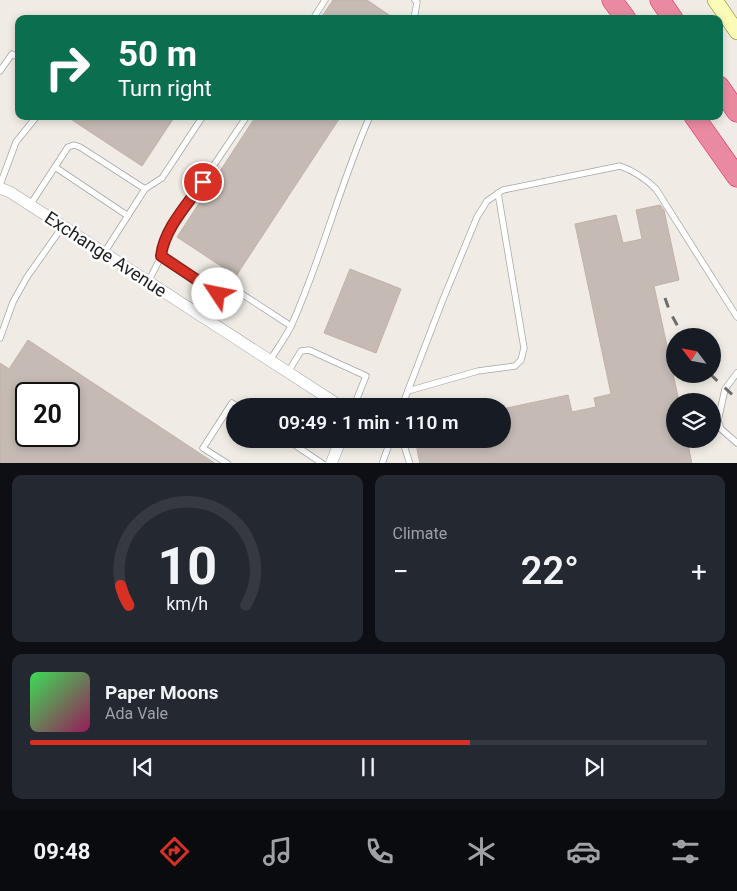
<!DOCTYPE html>
<html lang="en">
<head>
<meta charset="utf-8">
<style>
	:root { --surface:#171b24; --page:#242831; --text:#f1f3f6; --muted:#9ea1a6; --line:#363941; --accent:#d93025 }
	body { margin:0; font-family:Roboto,sans-serif; background:var(--page); color:var(--text); height:100vh; display:flex; flex-direction:column; font-size:19px; white-space:nowrap }
	* { box-sizing:border-box; margin:0 }
	p { font-size:16px; color:var(--muted) }
	.icon { flex:none; width:28px; height:28px; fill:none; stroke:currentColor; stroke-width:2; stroke-linecap:round; stroke-linejoin:round }
	.map { position:relative; height:463px; overflow:hidden }
	.drawer { display:flex; flex-direction:column; gap:12px; padding:12px; background:#0d0f14; flex:1 }
	.drawer>* { flex:none }
	.hud { position:absolute; left:15px; top:15px; width:708px; height:105px; border-radius:10px; box-shadow:0 2px 8px #0003; background:#0b6e4f; color:#fff; overflow:hidden }
	.needle { width:32px; rotate:302deg }
	.buttons { position:absolute; left:666px; top:328px; display:grid; gap:10px }
	.buttons a { display:grid; place-items:center; width:55px; height:55px; border-radius:50%; background:var(--surface); box-shadow:0 2px 8px #0003; font-size:25px }
	.speed { position:absolute; left:15px; top:382px; display:flex; gap:10px; font-size:25px; font-weight:700; text-align:center }
	.speed>* { display:grid; place-content:center; width:65px; height:65px; border-radius:50%; background:var(--surface); box-shadow:0 2px 8px #0003; line-height:1 }
	.speed .limit { border:2px solid #111; border-radius:8px; background:#fff; color:#111 }
	.pin { position:absolute; display:grid; place-items:center; width:42px; height:42px; color:#fff; margin:-21px; border:2px solid #fff; border-radius:50%; box-shadow:0 1px 5px #0007 }
	.me { position:absolute; width:55px; margin:-28px; rotate:304deg; stroke-linejoin:round; filter:drop-shadow(0 0 4px #0008) }
	.turn { display:flex; align-items:center; gap:18px; height:105px; padding:0 20px; font-size:22px }
	.turn .icon { width:65px; height:65px; stroke-width:2.5 }
	.turn b { display:block; font-size:35px; line-height:42px }
	.big { font-size:38px; font-weight:600; line-height:1.1 }
	.drawer .tile { flex:1; display:flex; flex-direction:column; justify-content:center; gap:8px; min-width:0; padding:0 18px; border-radius:10px; background:var(--page) }
	.drawer .dial { align-items:center; gap:0 }
	.dial svg { height:130px; overflow:visible; fill:none; stroke:var(--line); stroke-width:7; stroke-linecap:round; text-anchor:middle }
	.dial text { fill:var(--text); stroke:none }
	.song { display:flex; align-items:center; gap:15px }
	.cover { width:60px; height:60px; border-radius:8px; background:linear-gradient(135deg,hsl(130 70% 55%),hsl(330 70% 35%)) }
	.played { height:5px; border-radius:2px; background:linear-gradient(90deg,var(--accent) 65%,var(--line) 65%) }
	.keys { display:flex; justify-content:space-around; direction:ltr }
	.heat { display:flex; justify-content:space-between; align-items:center; font-size:28px; direction:ltr }
	.drawer .tiles { flex:1; display:grid; gap:12px; grid-template-columns:1fr 1fr }
	.tile:last-child { grid-column:span 2 }
	.trip { position:absolute; left:226px; top:398px; width:285px; height:50px; border-radius:25px; background:var(--surface); box-shadow:0 2px 8px #0003; font-weight:600; line-height:50px; text-align:center }
	.menu { display:flex; height:80px; justify-content:space-around; align-items:center; background:#090b0e; color:var(--muted) }
	.menu .icon { width:35px; height:35px }
	.menu .current { color:var(--accent) }
	.menu b { font-size:22px; color:var(--text) }
	.map>svg:first-child { display:block }
	.building { fill:#c5bbb4; stroke:#c2b1a6; fill-rule:evenodd }
	.lines { fill:none; stroke-linecap:round; stroke-linejoin:round }
	.service-casing { stroke:#a6a6a6; stroke-width:7 }
	.minor-casing { stroke:#a6a6a6; stroke-width:12 }
	.secondary-casing { stroke:#737b01; stroke-width:16 }
	.motorway-casing { stroke:#e21e6a; stroke-width:21 }
	.service { stroke:#fff; stroke-width:5.5 }
	.minor { stroke:#fff; stroke-width:11 }
	.secondary { stroke:#fbfcb7; stroke-width:15 }
	.motorway { stroke:#ea8aa0; stroke-width:20 }
	.rail { stroke:#6d6d6d; stroke-width:3; stroke-dasharray:10 10; stroke-linecap:butt }
	.route-casing { stroke:#8d1f18; stroke-width:12 }
	.route { stroke:#d93025; stroke-width:9 }
	.labels { text-anchor:middle; dominant-baseline:central; stroke-width:5; stroke-linejoin:round; paint-order:stroke }
	.street-label { font-size:18px; fill:#1f1f1f; stroke:#fff }
</style>
</head>
<body>
<div class="map">
<svg width="737" height="464" viewBox="0 0 737 464">
	<rect width="100%" height="100%" fill="#f0ece5"/>
	<g class="building">
		<path d="M 333,0 L 367,0 L 395,19 L 320,19 Z"/>
		<path d="M 66,116 L 175,116 L 142,166 Z"/>
		<path d="M 256,116 L 341,116 L 236,276 L 177,237 Z"/>
		<path d="M 660,205 L 664,210 L 679,280 L 654,286 L 679,401 L 675,401 L 675,439 L 687,439 L 692,464 L 420,464 L 416,444 L 440,439 L 502,439 L 502,409 L 568,395 L 572,412 L 596,407 L 594,398 L 611,394 L 575,224 L 616,215 L 623,243 L 642,239 L 636,210 Z"/>
		<path d="M 350,269 L 401,289 L 376,353 L 324,333 Z"/>
		<path d="M 28,340 L 216,464 L 0,464 L 0,363 L 9,369 ZM 26,394 L 69,394 L 69,436 L 26,436 Z"/>
	</g>
	<g class="lines">
		<defs>
			<g id="service">
				<path d="M 313,19 L 325,0"/>
				<path d="M 414,19 L 417,2 L 415,0"/>
				<path d="M 0,71 L 12,54 L 19,58"/>
				<path d="M 55,167 L 128,216"/>
				<path d="M 0,185 L 16,142 L 37,116"/>
				<path d="M 30,205 L 68,147 L 74,145 L 80,147 L 145,189"/>
				<path d="M 104,253 L 145,189 L 162,178 L 203,116"/>
				<path d="M 161,257 L 218,294"/>
				<path d="M 148,282 L 161,257 L 162,247 L 168,233 L 247,116"/>
				<path d="M 203,317 L 225,283 L 291,326"/>
				<path d="M 0,338 L 13,302 L 27,277 L 63,226"/>
				<path d="M 270,360 C 277,349 286,337 292,324 C 322,257 340,184 370,116"/>
				<path d="M 288,372 L 301,351 L 309,350 L 366,376 L 354,406"/>
				<path d="M 737,373 L 725,389 L 718,421 L 721,429 L 737,443"/>
				<path d="M 408,391 L 478,371 L 515,366 L 521,360 L 524,348 L 498,193"/>
				<path d="M 402,406 L 442,302 L 477,217 L 487,201 L 503,190 L 620,166 C 634,171 646,179 656,189 L 737,317"/>
				<path d="M 286,439 L 323,464"/>
				<path d="M 402,439 L 410,464"/>
				<path d="M 228,464 L 203,448 L 232,403 L 237,406"/>
				<path d="M 382,464 L 391,439"/>
			</g>
			<g id="minor">
				<path d="M 0,188 L 10,192 L 334,402 L 335,406"/>
				<path d="M 331,464 L 341,439"/>
			</g>
			<path id="secondary" d="M 715,0 L 737,32"/>
			<g id="motorway">
				<path d="M 612,0 L 626,19"/>
				<path d="M 660,0 L 673,19"/>
				<path d="M 719,86 L 737,112"/>
				<path d="M 694,116 L 737,177"/>
			</g>
		</defs>
		<use href="#service" class="service-casing"/>
		<use href="#minor" class="minor-casing"/>
		<use href="#secondary" class="secondary-casing"/>
		<use href="#motorway" class="motorway-casing"/>
		<use href="#service" class="service"/>
		<use href="#minor" class="minor"/>
		<use href="#secondary" class="secondary"/>
		<use href="#motorway" class="motorway"/>
		<g class="rail">
			<path d="M 665,298 L 670,312 L 683,336"/>
			<path d="M 710,374 L 737,399"/>
		</g>
	</g>
	<g class="lines">
		<defs>
			<path id="route" d="M 203,182 C 187,205 164,229 161,256 L 218,294"/>
		</defs>
		<use href="#route" class="route-casing"/>
		<use href="#route" class="route"/>
	</g>
	<g class="labels">
		<g class="street-label">
			<text transform="translate(106 254) rotate(33)">Exchange Avenue</text>
		</g>
	</g>
</svg>
<div class="buttons">
<a><svg class="needle" viewBox="-14 -14 28 28"><path d="M0-13l5 13h-10z" fill="#e53935"/><path d="M0 13l5-13h-10z" fill="#9ea1a6"/></svg></a>
<a><svg class="icon" aria-label="layers" viewBox="0 0 24 24"><path d="M12 4l9 5-9 5-9-5zM3 14l9 5 9-5"/></svg></a>
</div>
<div class="speed"><div class="limit">20</div></div>
<div class="pin" style="left:203px;top:182px;background:#d93025"><svg class="icon" aria-label="arrive" viewBox="0 0 24 24"><path d="M6 21V4h12l-3 4 3 4H6"/></svg></div>
<svg class="me" style="left:218px;top:294px" viewBox="-20 -20 40 40"><circle r="19" fill="#fff"/><path d="M0-13L10 11 0 6-10 11z" fill="#d93025"/></svg>
<div class="trip">09:49 · 1 min · 110 m</div>
<div class="hud">
<div class="turn"><svg class="icon" aria-label="right" viewBox="0 0 24 24"><path d="M7 20v-9h11M14 6l5 5-5 5"/></svg><div><b>50 m</b>Turn right</div></div>
</div>
</div>
<section class="drawer">
<div class="tiles">
<div class="tile dial"><svg viewBox="0 0 100 80">
<path d="M14 69A42 42 0 1 1 86 69"/>
<path d="M14 69A42 42 0 0 1 9 57" stroke="#d93025"/>
<text x="50" y="56" font-size="32" font-weight="700">10</text>
<text x="50" y="72" font-size="11">km/h</text>
</svg></div>
<div class="tile"><p>Climate</p>
<div class="heat"><a>−</a><b class="big">22°</b><a>+</a></div>
</div>
<div class="tile">
<div class="song"><i class="cover"></i><div><b>Paper Moons</b><p>Ada Vale</p></div></div>
<div class="played"></div>
<div class="keys"><svg class="icon" aria-label="previous" viewBox="0 0 24 24"><path d="M18 5L8 12l10 7zM5 5v14"/></svg><svg class="icon" aria-label="pause" viewBox="0 0 24 24"><path d="M8 5v14M16 5v14"/></svg><svg class="icon" aria-label="next" viewBox="0 0 24 24"><path d="M6 5l10 7-10 7zM19 5v14"/></svg></div>
</div>
</div>
</section>
<nav class="menu">
<b>09:48</b>
<svg class="icon current" aria-label="directions" viewBox="0 0 24 24"><path d="M12 3l9 9-9 9-9-9zM9 14v-3h6M13 9l2 2-2 2"/></svg>
<svg class="icon" aria-label="music" viewBox="0 0 24 24"><path d="M9 18V5l10-2v13"/><circle cx="6" cy="18" r="3"/><circle cx="16" cy="16" r="3"/></svg>
<svg class="icon" aria-label="phone" viewBox="0 0 24 24"><path d="M5 4h4l2 5-3 2q2 4 5 5l2-3 5 2v4C11 20 4 13 5 4z"/></svg>
<svg class="icon" aria-label="climate" viewBox="0 0 24 24"><path d="M12 3v18M4 7l16 10M4 17L20 7"/></svg>
<svg class="icon" aria-label="car" viewBox="0 0 24 24"><path d="M5 17H2v-5l4-1 3-4h7l3 4 3 1v5h-3M9 17h6M6 11h13"/><circle cx="7" cy="17" r="2"/><circle cx="17" cy="17" r="2"/></svg>
<svg class="icon" aria-label="filters" viewBox="0 0 24 24"><path d="M4 7h16M4 17h16"/><circle cx="9" cy="7" r="2"/><circle cx="15" cy="17" r="2"/></svg>
</nav>
</body>
</html>
